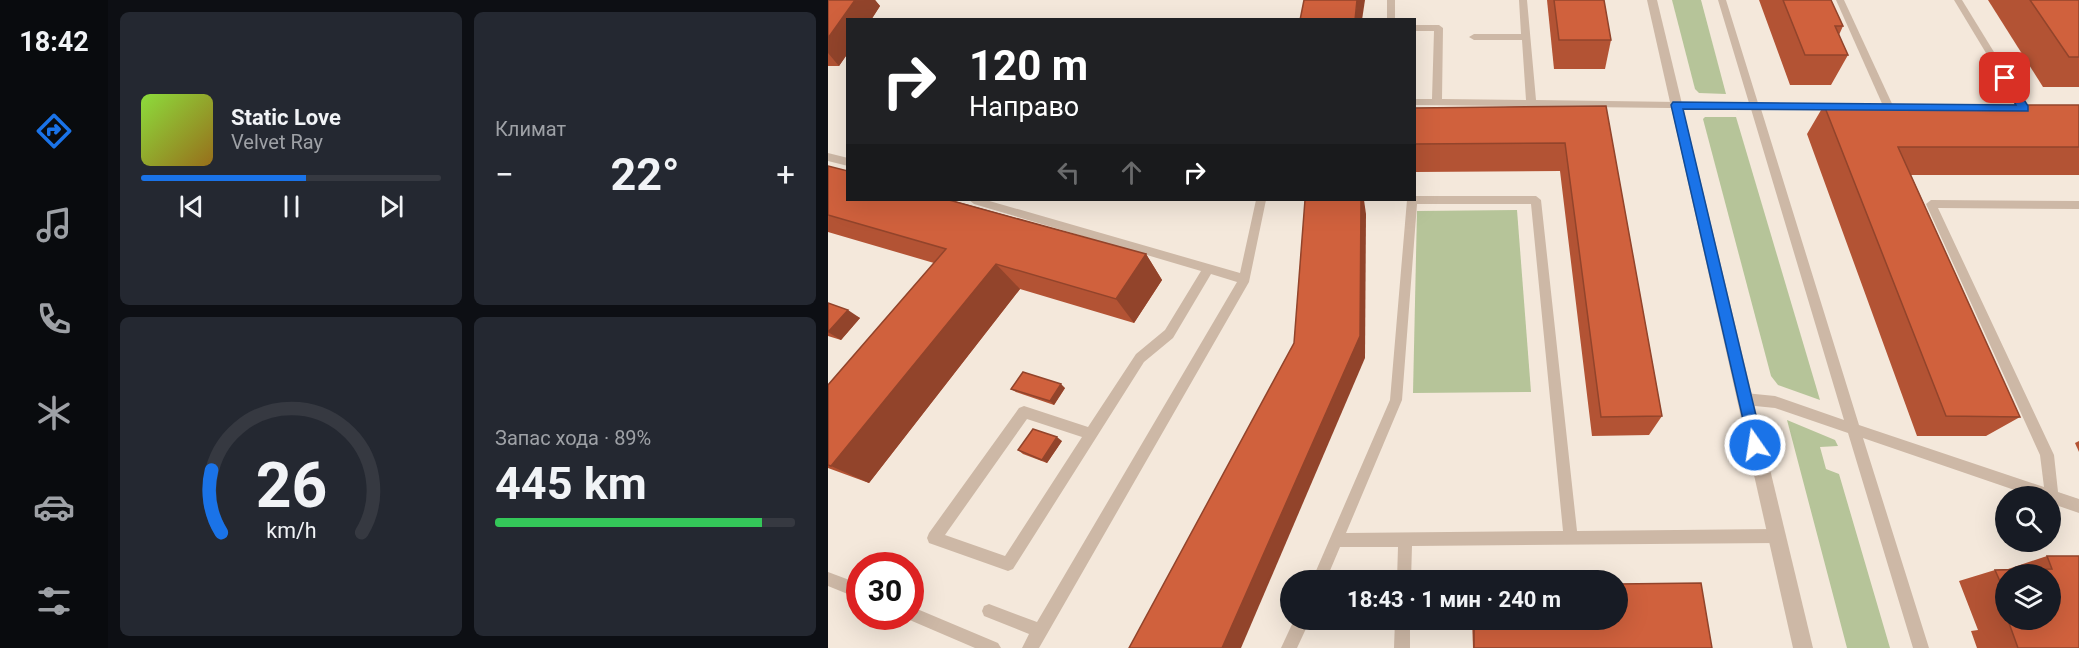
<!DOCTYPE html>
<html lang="ru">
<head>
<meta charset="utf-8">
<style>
	:root { --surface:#171b24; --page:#242831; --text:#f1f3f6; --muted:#9ea1a6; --line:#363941; --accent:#1a73e8 }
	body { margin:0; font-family:Roboto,sans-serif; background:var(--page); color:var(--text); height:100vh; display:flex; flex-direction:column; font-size:22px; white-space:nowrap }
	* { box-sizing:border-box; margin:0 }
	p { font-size:20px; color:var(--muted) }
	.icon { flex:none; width:33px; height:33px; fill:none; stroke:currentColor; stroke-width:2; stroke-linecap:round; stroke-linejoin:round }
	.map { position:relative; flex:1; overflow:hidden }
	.panel { display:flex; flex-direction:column; gap:12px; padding:12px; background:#0d0f14; width:720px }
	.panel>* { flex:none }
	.banner { position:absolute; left:18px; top:18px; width:570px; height:183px; border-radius:0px; box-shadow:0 6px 24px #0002; background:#202124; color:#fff; overflow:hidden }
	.tools { position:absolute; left:1167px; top:486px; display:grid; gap:12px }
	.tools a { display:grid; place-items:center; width:66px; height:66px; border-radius:50%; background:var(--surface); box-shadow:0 6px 24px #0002; font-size:30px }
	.speed { position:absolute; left:18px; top:552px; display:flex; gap:12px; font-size:30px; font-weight:700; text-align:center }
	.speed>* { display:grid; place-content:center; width:78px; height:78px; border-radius:50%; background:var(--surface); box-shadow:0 6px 24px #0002; line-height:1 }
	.speed .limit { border:9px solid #d22; background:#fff; color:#111 }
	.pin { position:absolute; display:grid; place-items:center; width:51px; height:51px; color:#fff; margin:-26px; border-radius:12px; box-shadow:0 3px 9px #0006 }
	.me { position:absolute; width:66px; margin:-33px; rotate:347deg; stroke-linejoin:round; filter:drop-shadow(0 0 4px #0008) }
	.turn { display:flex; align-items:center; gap:21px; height:126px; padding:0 24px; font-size:27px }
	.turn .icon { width:78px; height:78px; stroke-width:2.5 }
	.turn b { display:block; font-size:42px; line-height:51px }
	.lanes { display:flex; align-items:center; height:57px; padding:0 24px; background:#0003; justify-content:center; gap:30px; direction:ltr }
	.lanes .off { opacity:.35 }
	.big { font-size:45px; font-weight:700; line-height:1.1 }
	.panel .widget { flex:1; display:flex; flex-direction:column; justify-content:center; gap:9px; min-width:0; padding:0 21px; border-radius:9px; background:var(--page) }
	.panel .dial { align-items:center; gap:0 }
	.dial svg { height:156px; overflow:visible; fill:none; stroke:var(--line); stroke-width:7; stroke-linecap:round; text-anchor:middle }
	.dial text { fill:var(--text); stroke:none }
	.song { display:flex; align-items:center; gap:18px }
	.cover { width:72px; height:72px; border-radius:9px; background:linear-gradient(135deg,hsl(90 70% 55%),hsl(40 70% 35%)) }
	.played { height:6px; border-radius:3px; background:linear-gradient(90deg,var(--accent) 55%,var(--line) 55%) }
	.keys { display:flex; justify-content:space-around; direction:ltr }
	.heat { display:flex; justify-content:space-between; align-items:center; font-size:33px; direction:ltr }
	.charge { height:9px; border-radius:4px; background:linear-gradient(90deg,#34c759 89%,var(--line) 0) }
	.panel .tiles { flex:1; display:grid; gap:12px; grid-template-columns:repeat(2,1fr) }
	.trip { position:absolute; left:452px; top:570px; width:348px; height:60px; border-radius:30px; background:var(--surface); box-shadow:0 6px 24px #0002; font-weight:700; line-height:60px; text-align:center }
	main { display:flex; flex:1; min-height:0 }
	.dock { display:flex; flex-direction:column; width:108px; justify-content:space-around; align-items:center; background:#090b0e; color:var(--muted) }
	.dock .icon { width:42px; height:42px }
	.dock .active { color:var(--accent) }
	.dock b { font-size:27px; color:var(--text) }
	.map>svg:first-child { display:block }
	.green { fill:#b6c499 }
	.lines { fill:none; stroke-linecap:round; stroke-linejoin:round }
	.lane { fill:#cdb8a6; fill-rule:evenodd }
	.street { fill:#cdb8a6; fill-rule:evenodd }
	.wall { fill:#b35334; fill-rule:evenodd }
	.shaded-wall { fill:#92442b }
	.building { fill:#d0613d; stroke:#92442b; stroke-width:1.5 }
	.route { fill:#1a73e8; stroke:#114b97; stroke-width:1.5 }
</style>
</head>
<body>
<main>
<nav class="dock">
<b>18:42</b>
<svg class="icon active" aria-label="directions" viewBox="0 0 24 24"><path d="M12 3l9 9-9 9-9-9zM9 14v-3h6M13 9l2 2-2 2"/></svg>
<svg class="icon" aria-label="music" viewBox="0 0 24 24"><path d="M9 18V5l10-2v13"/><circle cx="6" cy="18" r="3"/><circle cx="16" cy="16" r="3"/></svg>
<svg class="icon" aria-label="phone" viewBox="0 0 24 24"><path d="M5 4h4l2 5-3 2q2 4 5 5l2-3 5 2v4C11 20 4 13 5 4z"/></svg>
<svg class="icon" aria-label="climate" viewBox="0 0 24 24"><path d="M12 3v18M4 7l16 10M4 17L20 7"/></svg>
<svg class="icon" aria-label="car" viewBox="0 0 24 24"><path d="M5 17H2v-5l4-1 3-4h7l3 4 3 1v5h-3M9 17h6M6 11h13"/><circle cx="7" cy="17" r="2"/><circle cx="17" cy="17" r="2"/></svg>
<svg class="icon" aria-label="filters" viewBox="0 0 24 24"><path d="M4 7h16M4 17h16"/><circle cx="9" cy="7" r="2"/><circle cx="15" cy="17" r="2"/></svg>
</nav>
<section class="panel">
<div class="tiles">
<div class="widget">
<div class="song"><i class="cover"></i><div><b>Static Love</b><p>Velvet Ray</p></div></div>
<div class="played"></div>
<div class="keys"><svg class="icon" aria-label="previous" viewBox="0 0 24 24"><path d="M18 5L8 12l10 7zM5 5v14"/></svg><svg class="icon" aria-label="pause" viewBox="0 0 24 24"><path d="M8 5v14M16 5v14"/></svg><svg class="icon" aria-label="next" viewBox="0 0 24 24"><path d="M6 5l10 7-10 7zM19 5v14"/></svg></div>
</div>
<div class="widget"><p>Климат</p>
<div class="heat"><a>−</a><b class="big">22°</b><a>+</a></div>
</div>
<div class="widget dial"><svg viewBox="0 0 100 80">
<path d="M14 69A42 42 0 1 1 86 69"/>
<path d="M14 69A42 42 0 0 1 9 37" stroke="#1a73e8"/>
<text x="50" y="56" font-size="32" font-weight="700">26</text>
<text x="50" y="72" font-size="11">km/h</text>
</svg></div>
<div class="widget"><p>Запас хода · 89%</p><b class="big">445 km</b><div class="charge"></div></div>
</div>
</section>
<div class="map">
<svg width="1251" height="648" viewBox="0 0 1251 648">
	<rect width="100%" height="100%" fill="#f4e8db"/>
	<g class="green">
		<path d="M 844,0 L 873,0 L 898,94 L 871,93 L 867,89 Z"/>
		<path d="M 877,117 L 908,117 L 992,400 L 950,385 L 943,376 L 875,119 Z"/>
		<path d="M 689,210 L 703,392 L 585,393 L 589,211 Z"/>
		<path d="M 959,420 L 1007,440 L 1010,446 L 992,447 L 998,469 L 1011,474 L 1062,648 L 1019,648 Z"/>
	</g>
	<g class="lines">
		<g class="lane">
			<rect x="559" y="0" width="8" height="20"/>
			<path d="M 691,0 L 699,0 L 708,100 L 921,103 L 890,0 L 898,0 L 930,103 L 1012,105 L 1014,107 L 1009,110 L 933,109 L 1031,425 L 1216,487 L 1212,455 L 1098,204 L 1103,200 L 1251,201 L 1251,209 L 1110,208 L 1226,455 L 1230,492 L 1251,499 L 1251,513 L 1222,503 L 1222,496 L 1204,496 L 1035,438 L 1101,648 L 1085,648 L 1020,433 L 947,408 L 917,405 L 912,403 L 911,399 L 912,395 L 917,393 L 947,396 L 1016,420 L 923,109 L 586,105 L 586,99 L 604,99 L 606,31 L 586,31 L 586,25 L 611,25 L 615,28 L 614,99 L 698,100 L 694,40 L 646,40 L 641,37 L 646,34 L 693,34 Z"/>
			<path d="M 1008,0 L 1016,0 L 1066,108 L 1064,110 L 1058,110 L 1056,108 Z"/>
			<path d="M 1126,0 L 1134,0 L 1201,109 L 1199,111 L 1193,111 Z"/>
			<path d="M 0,153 L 20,158 L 20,166 L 0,161 Z"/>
			<path d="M 586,196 L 708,196 L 713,200 L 749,531 L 949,529 L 954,531 L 956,536 L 954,541 L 949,543 L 584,546 L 583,580 L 569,580 L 570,547 L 512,547 L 498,580 L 484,580 L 562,400 L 579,200 L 586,200 ZM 589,204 L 703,204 L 735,531 L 518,533 L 574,400 Z"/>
			<path d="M 141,200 L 158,200 L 412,273 L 428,200 L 438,200 L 421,282 L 211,648 L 194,648 L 201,634 L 156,616 L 154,611 L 156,606 L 161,604 L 209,622 L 409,282 L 383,274 L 345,338 L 316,362 L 185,569 L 180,571 L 101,543 L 99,538 L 101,533 L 191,408 L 196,406 L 260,427 L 308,354 L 337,330 L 373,271 L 146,204 ZM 199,419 L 254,437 L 177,556 L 117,535 Z"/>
			<path d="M 0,572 L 32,584 L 32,599 L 0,586 Z"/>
			<path d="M 82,606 L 170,643 L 173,648 L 147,648 L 77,618 L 76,616 L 82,616 Z"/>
			<path d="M 466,620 L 482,620 L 469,648 L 453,648 Z"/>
			<path d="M 567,620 L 582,620 L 582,648 L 566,648 Z"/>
		</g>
		<path class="street" d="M 819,0 L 829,0 L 985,648 L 965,648 Z"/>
	</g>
	<g class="wall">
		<path d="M 0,0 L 47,0 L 52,6 L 43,20 L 20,20 L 20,53 L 11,66 L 0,66 Z"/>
		<path d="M 719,0 L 776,0 L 783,40 L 777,69 L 726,69 Z"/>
		<path d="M 931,0 L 1003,0 L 1015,26 L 1011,35 L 1020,55 L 1003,85 L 962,85 Z"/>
		<path d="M 1160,0 L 1251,0 L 1251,87 L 1215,87 Z"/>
		<path d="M 996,105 L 1251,105 L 1251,175 L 1083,175 L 1192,417 L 1158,436 L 1089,436 L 979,134 Z"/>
		<path d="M 778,106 L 834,416 L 821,435 L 764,436 L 732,171 L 586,172 L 586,108 Z"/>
		<path d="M 0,166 L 318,254 L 334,280 L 306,323 L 192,289 L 41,483 L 0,468 L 0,385 L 106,263 L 0,232 Z"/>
		<path d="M 0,303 L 32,318 L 13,340 L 0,336 Z"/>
		<path d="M 237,388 L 226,405 L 188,392 L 183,389 Z"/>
		<path d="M 234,441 L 219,463 L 195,454 L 190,450 Z"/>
		<path d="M 1251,441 L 1251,452 L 1247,443 Z"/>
		<path d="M 1219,556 L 1251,556 L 1251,648 L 1149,648 L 1143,631 L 1150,630 L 1131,581 L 1167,570 L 1180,569 ZM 1178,574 L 1222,620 L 1178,620 Z"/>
		<path d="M 644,620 L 789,620 L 884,648 L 645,648 Z"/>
	</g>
	<g class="shaded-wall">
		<path d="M 27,0 L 47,0 L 52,6 L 43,20 L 20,20 L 20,53 L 11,66 L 0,53 L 0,38 Z"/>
		<path d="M 529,0 L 537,0 L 534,20 L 527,20 Z"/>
		<path d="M 533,200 L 536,200 L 538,214 L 537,358 L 413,648 L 394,648 Z"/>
		<path d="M 318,254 L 334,280 L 306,323 L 288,299 Z"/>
		<path d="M 168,264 L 192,289 L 41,483 L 3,466 Z"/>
		<path d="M 20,310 L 32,318 L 13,340 L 0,332 Z"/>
		<path d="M 233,384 L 237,388 L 226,405 L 222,401 Z"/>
		<path d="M 229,437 L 234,441 L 219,463 L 214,460 Z"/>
	</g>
	<g class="building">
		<path d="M 0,0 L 27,0 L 0,38 Z"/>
		<path d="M 476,0 L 529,0 L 527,20 L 472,20 Z"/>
		<path d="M 726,0 L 776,0 L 783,40 L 731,40 Z"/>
		<path d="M 955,0 L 1003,0 L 1015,26 L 1007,26 L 1020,55 L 977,55 Z"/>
		<path d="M 1202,0 L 1251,0 L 1251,57 L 1241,57 Z"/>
		<path d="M 996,105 L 1251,105 L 1251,147 L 1070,147 L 1192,417 L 1118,416 Z"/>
		<path d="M 778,106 L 834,416 L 773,417 L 737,143 L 586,144 L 586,108 Z"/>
		<path d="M 0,166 L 20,171 L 20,200 L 121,200 L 318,254 L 288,299 L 168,264 L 3,466 L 0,465 L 0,385 L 118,249 L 0,215 Z"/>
		<path d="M 477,200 L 533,200 L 532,336 L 394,648 L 301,648 L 466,343 Z"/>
		<path d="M 0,303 L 20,310 L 0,332 Z"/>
		<path d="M 195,372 L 233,384 L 222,401 L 183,389 Z"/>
		<path d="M 205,429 L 229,437 L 214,460 L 190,450 Z"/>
		<path d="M 1219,556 L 1251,556 L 1251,648 L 1190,648 L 1181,623 L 1189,623 L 1187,620 L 1222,620 L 1222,574 L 1178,574 L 1178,595 L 1167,570 L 1224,569 Z"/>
		<path d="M 873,583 L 884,648 L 646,648 L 646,620 L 789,620 L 789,584 Z"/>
	</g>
	<path class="route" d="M 1177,75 L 1181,76 L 1200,106 L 1200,111 L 855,109 L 935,445 L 933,450 L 922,450 L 843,105 L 845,102 L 1188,105 L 1172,78 Z"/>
</svg>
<div class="tools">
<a><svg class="icon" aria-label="search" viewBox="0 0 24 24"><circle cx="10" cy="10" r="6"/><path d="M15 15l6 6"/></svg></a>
<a><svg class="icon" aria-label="layers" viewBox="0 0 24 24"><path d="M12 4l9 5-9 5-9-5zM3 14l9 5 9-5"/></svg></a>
</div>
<div class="speed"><div class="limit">30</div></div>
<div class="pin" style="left:1177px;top:78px;background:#d93025"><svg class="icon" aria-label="arrive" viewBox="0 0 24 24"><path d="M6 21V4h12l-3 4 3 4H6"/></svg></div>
<svg class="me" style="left:927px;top:445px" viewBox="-20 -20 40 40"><circle r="17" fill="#1a73e8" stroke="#fff" stroke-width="3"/><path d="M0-11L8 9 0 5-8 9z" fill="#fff"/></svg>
<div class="trip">18:43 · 1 мин · 240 m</div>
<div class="banner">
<div class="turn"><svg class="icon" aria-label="right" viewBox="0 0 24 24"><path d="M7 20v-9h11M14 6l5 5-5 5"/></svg><div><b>120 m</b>Направо</div></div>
<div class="lanes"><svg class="icon off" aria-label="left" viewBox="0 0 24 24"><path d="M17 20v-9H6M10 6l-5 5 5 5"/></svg><svg class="icon off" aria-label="ahead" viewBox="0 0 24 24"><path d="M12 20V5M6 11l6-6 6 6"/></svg><svg class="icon" aria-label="right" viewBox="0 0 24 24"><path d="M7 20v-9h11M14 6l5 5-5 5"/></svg></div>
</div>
</div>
</main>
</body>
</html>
